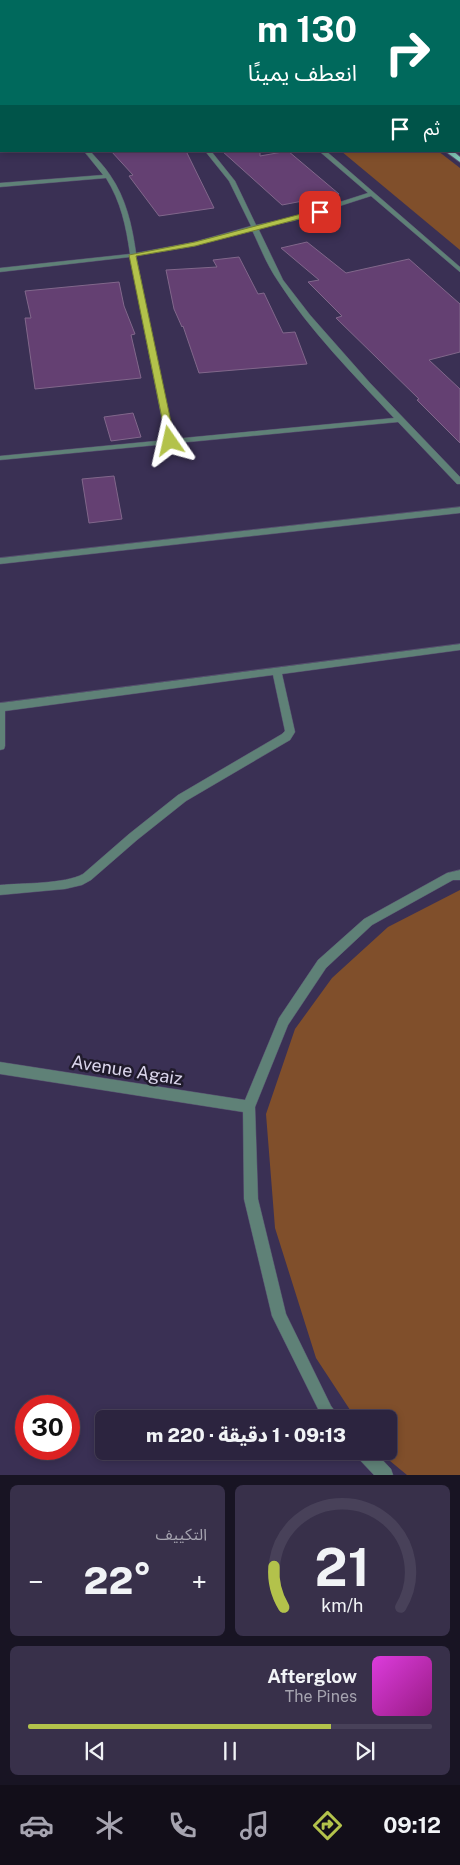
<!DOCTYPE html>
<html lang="ar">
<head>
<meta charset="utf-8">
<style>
	:root { --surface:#2c243f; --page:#38304a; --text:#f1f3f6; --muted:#a6a4b0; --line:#484159; --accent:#b3c24b }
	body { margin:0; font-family:"Public Sans","Noto Sans Arabic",sans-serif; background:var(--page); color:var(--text); direction:rtl; height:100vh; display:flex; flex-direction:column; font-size:19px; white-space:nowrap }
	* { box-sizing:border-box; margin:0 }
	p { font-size:16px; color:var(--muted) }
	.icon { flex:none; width:28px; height:28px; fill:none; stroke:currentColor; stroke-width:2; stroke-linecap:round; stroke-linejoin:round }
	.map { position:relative; height:1475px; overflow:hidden; direction:ltr }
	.drawer { display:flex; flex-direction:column; gap:10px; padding:10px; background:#181423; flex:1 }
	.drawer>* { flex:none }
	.hud { position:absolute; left:0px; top:0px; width:460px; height:152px; box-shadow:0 2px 8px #0003,0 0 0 1px var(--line); direction:rtl; background:#00695c; color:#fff; overflow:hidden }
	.speed { position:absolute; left:15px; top:1395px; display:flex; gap:10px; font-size:25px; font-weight:700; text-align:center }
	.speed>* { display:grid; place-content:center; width:65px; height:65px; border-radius:50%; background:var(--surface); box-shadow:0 2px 8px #0003,0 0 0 1px var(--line); line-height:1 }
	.speed .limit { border:8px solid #d22; background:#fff; color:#111 }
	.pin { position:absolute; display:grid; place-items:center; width:42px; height:42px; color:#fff; margin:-21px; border-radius:10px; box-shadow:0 2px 8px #0006 }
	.me { position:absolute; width:55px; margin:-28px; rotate:349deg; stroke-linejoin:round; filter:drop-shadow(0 0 4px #0008) }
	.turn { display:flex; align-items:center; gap:18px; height:105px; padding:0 20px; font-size:22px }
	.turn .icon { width:65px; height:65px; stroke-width:2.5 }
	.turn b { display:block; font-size:35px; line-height:42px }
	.then { display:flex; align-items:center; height:48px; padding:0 20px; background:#0003; gap:10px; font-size:19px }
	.big { font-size:38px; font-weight:800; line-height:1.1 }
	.drawer .tile { flex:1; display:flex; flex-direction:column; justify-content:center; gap:8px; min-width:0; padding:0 18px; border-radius:8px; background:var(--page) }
	.drawer .dial { align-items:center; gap:0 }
	.dial svg { height:130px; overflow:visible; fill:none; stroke:var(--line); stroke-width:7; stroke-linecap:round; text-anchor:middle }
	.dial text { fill:var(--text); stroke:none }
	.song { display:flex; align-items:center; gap:15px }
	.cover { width:60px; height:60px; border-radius:8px; background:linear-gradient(135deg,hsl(300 70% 55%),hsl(310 70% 35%)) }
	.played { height:5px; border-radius:2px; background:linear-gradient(90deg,var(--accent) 75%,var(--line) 75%) }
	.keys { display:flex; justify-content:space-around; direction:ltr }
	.heat { display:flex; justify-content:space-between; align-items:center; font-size:28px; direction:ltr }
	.drawer .tiles { flex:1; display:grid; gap:10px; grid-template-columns:1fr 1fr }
	.tile:last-child { grid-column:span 2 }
	.trip { position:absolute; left:95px; top:1410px; width:302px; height:50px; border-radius:8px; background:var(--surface); box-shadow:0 2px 8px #0003,0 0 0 1px var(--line); font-weight:800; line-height:50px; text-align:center; direction:rtl }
	.tab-bar { display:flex; height:80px; justify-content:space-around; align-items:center; background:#120e19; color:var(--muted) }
	.tab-bar .icon { width:35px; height:35px }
	.tab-bar .current { color:var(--accent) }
	.tab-bar b { font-size:22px; color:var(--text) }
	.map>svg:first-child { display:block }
	.green { fill:#804f2b }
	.building { fill:#644072; stroke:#81678b }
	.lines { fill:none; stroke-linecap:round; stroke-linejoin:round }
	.minor-casing { stroke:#574e6f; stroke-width:1 }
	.primary-casing { stroke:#574e6f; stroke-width:2 }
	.minor { fill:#5f8177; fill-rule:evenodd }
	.primary { fill:#81c9b7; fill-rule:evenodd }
	.route { fill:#b3c24b; stroke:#747e31 }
	.labels { text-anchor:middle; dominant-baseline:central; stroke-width:5; stroke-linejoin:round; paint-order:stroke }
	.near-street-label { font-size:18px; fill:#dbd6ec; stroke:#201b2c }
</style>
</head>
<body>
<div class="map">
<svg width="460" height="1475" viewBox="0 0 460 1475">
	<rect width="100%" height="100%" fill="#3a3054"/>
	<g class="green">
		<path d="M 341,151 L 438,151 L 460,168 L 460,250 Z"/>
		<path d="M 460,890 L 460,1475 L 407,1475 L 378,1451 L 389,1451 L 389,1419 L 356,1419 L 316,1358 L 275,1228 L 266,1114 L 295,1029 L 332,978 L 388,927 Z"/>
	</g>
	<g class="building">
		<path d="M 111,151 L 186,151 L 214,208 L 159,216 L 129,176 L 133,175 Z"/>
		<path d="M 222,151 L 260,151 L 260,156 L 288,151 L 339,194 L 282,205 Z"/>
		<path d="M 307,242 L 346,273 L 409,259 L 460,304 L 460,352 L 429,360 L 460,389 L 460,443 L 417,400 L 419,399 L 336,318 L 342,316 L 308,282 L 319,280 L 281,248 Z"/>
		<path d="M 239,257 L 258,294 L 264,293 L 283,333 L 295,332 L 307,364 L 199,373 L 183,326 L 182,327 L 174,309 L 166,270 L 217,267 L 213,260 Z"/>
		<path d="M 119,282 L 124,306 L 135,334 L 131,335 L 141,378 L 35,389 L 25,318 L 31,318 L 25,291 Z"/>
		<path d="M 133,413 L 141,437 L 111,441 L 104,417 Z"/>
		<path d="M 114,476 L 122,519 L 89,523 L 82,479 Z"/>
	</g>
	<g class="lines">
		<defs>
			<g id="minor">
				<rect x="54" y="0" width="4" height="1"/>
				<path d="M 141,0 L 145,0 L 146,1 L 142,1 Z"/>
				<rect x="459" y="36" width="1" height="3"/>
				<rect x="0" y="44" width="1" height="2"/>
				<rect x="459" y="52" width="1" height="2"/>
				<rect x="0" y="82" width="1" height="2"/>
				<rect x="0" y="95" width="1" height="2"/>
				<path d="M 1,137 L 1,141 L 0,142 L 0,138 Z"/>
				<path d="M 84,151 L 90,151 C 97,159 105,167 110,175 C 126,198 132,225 136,253 L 194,242 L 251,226 L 229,181 L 205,151 L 211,151 L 235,181 L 256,225 L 290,218 L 368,193 L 319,151 L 326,151 L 460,267 L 460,272 L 371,196 L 293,221 L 258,228 L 283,280 L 310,315 L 370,383 L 460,477 L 460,484 L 457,484 L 398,422 L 0,460 L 0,456 L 166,440 L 130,257 L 0,272 L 0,268 L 130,254 C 126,226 121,202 106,178 L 0,187 L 0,183 L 103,175 ZM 252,230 C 260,247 267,265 278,281 C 310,331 354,375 394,418 L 173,439 L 136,256 L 195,246 Z"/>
				<path d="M 460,507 L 460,513 L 0,564 L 0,558 Z"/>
				<path d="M 460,644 L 460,650 L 282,674 L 295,732 L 290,740 L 186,801 L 137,840 L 91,880 L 82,885 L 65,889 L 0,895 L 0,885 C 22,883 65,884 83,874 L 129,834 L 178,795 L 282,734 L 285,731 L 273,675 L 5,711 L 5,746 L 4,749 L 0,750 L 0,703 Z"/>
				<path d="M 460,870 L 460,880 L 453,880 L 372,925 L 326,968 L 288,1025 L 255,1107 L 258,1199 L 286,1314 L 331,1406 L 341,1419 L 323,1419 L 272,1316 L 244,1199 L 243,1112 L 0,1074 L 0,1062 L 245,1100 L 279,1018 L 318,960 L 364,919 L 447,873 Z"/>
				<path d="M 355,1451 L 374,1451 L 391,1469 L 393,1475 L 374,1475 L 357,1457 Z"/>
			</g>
			<g id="primary">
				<path d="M 238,0 L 245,0 L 246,1 L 239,1 Z"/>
				<path d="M 269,0 L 276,0 L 277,1 L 270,1 Z"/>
				<rect x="459" y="129" width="1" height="5"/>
				<path d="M 445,151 L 453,151 L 460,157 L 460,162 Z"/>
			</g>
		</defs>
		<use href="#minor" class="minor-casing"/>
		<use href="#primary" class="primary-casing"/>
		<use href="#minor" class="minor"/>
		<use href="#primary" class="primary"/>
	</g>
	<path class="route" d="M 320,209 L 323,212 L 322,213 L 195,246 L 136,256 L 175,441 L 167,443 L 129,255 L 195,242 Z"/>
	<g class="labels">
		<g class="near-street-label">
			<text transform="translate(127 1070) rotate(9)">Avenue Agaiz</text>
		</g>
	</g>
</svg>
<div class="speed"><div class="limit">30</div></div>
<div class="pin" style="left:320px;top:212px;background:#d93025"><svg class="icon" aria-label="arrive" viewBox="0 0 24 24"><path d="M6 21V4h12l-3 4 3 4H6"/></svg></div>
<svg class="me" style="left:170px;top:441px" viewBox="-20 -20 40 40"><path d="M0-17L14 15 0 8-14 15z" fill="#b3c24b" stroke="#fff" stroke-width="4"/></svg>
<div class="trip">09:13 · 1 دقيقة · 220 m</div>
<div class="hud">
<div class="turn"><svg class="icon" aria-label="right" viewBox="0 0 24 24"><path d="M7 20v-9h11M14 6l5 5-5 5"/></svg><div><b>130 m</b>انعطف يمينًا</div></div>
<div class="then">ثم<svg class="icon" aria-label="arrive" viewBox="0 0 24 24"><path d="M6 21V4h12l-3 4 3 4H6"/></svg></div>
</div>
</div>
<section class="drawer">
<div class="tiles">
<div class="tile dial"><svg viewBox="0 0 100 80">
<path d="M14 69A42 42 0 1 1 86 69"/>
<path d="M14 69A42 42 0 0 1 8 44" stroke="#b3c24b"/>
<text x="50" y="56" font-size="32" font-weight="700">21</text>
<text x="50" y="72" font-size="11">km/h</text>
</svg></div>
<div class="tile"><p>التكييف</p>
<div class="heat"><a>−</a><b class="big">22°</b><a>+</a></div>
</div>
<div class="tile">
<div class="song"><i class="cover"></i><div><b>Afterglow</b><p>The Pines</p></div></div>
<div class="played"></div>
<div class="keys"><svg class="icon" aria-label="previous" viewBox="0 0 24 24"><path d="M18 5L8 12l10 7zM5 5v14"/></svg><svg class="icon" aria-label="pause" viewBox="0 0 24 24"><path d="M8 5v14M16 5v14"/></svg><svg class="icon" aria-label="next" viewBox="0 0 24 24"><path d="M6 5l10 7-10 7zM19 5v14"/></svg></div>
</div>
</div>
</section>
<nav class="tab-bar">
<b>09:12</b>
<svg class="icon current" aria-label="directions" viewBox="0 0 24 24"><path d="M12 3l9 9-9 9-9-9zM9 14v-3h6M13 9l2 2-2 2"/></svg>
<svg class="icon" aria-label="music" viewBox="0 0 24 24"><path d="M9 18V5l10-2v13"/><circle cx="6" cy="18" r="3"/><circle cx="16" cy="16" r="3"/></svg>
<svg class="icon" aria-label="phone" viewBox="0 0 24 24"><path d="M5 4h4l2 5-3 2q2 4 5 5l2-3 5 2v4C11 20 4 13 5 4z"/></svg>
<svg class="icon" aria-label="climate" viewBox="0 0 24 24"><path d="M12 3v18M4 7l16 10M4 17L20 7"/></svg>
<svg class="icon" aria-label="car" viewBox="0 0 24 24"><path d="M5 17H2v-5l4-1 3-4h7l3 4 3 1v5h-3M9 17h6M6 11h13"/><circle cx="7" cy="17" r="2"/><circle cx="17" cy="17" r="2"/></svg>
</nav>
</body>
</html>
